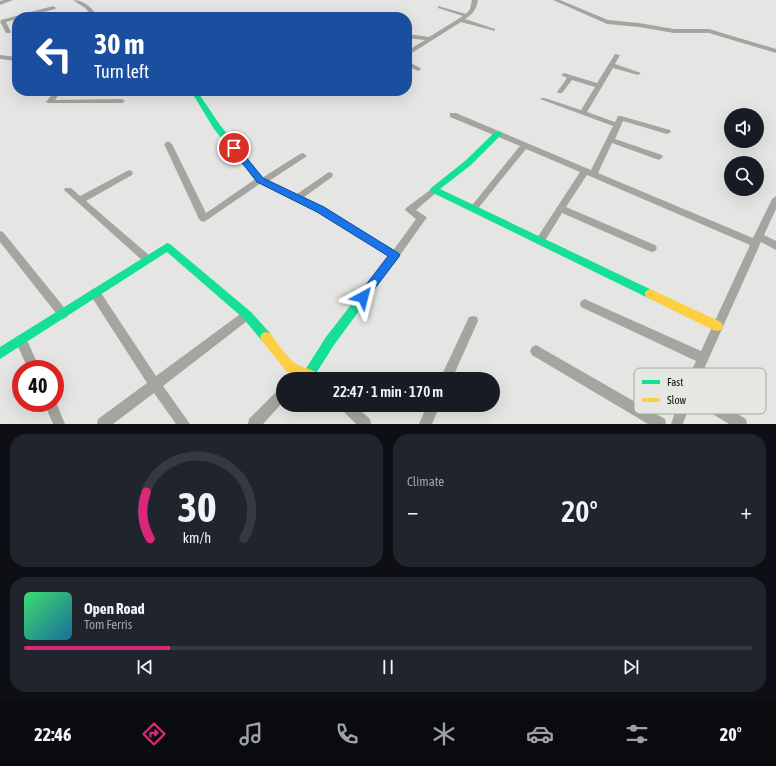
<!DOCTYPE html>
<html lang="en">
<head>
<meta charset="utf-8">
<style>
	:root { --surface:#171b24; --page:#20242c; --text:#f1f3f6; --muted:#9ea1a6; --line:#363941; --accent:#db2777 }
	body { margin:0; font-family:"Asap Condensed",sans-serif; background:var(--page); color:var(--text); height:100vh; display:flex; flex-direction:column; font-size:15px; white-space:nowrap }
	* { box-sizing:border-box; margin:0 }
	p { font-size:13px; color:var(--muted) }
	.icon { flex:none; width:22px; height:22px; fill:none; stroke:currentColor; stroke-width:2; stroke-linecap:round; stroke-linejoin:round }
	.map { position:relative; height:424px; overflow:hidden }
	.drawer { display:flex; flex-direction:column; gap:10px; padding:10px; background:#0d0f14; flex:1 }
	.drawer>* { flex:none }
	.hud { position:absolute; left:12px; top:12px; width:400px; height:84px; border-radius:16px; box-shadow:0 4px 16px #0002; background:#1a4fa0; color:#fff; overflow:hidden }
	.tools { position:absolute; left:724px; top:108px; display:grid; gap:8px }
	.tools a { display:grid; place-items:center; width:40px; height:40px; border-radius:50%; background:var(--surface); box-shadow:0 4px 16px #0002; font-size:20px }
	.speed { position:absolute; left:12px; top:360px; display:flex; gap:8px; font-size:20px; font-weight:700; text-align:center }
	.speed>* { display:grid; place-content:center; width:52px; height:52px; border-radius:50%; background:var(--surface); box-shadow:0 4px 16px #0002; line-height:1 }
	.speed .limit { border:6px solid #d22; background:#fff; color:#111 }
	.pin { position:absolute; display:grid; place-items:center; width:34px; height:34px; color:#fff; margin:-17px; border:2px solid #fff; border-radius:50%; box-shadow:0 1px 4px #0007 }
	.me { position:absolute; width:44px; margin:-22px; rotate:38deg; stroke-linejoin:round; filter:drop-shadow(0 0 3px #0008) }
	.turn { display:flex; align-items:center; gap:14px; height:84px; padding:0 16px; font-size:18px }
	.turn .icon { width:52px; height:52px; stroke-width:2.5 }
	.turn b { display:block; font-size:28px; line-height:34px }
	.big { font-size:30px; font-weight:600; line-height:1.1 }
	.drawer .widget { flex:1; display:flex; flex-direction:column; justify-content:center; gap:6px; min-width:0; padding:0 14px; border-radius:16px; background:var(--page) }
	.drawer .dial { align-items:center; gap:0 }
	.dial svg { height:104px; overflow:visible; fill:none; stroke:var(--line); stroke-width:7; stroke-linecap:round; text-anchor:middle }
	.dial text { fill:var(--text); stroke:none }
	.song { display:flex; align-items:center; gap:12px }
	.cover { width:48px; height:48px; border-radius:6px; background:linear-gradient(135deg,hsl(140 70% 55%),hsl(200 70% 35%)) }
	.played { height:4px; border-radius:2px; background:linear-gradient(90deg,var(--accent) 20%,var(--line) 20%) }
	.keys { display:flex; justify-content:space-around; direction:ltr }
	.heat { display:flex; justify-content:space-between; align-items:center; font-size:22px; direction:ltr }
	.drawer .tiles { flex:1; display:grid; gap:10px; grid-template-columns:1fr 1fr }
	.widget:last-child { grid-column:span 2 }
	.trip { position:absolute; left:276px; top:372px; width:224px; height:40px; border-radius:20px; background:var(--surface); box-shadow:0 4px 16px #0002; font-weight:600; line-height:40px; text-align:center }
	.menu { display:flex; height:64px; justify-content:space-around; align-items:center; background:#090b0e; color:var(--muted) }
	.menu .icon { width:28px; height:28px }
	.menu .current { color:var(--accent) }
	.menu b { font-size:18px; color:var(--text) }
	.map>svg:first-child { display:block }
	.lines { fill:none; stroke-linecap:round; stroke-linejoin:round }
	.street { fill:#a4a5a1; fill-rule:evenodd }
	.fast { fill:#16e098; fill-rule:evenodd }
	.slow { fill:#ffcf43; fill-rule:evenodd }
	.route { fill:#1a73e8; stroke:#114b97 }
	.key { fill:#e5e7e2; stroke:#a6a7a3; stroke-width:1 }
	.key-label { font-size:11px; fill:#121311 }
</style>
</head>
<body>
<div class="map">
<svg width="776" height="424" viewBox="0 0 776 424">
	<rect width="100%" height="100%" fill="#e5e6e3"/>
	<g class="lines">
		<g class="street">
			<path d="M 4,0 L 13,0 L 0,5 L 0,1 Z"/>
			<path d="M 73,0 C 85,0 92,9 99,17 L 93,17 L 85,8 Z"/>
			<path d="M 472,0 L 478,0 C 476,10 473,14 465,19 L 495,29 L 495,31 L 461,22 L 407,56 L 407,51 L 425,40 L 407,38 L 407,34 L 429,37 L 463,16 L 438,8 L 438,6 L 466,14 L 470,9 Z"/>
			<path d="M 553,0 L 560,0 L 608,20 L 639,23 L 674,29 L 709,29 L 776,49 L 776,53 L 709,33 L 674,33 L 639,27 L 607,24 Z"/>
			<path d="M 53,6 L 56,8 L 55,9 L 24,17 L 17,17 L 17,19 L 6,22 L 11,32 L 10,33 L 6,33 L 1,23 L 0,24 L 1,20 Z"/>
			<path d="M 615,54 L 620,55 L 615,64 L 641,73 L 638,75 L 613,68 L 587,112 L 615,122 L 618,116 L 621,116 L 670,130 L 671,132 L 667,134 L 623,121 L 615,139 L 662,155 L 663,157 L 659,160 L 612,143 L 598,173 L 753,238 L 772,199 L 776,196 L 776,209 L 764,235 L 776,241 L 776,250 L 761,242 L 695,389 L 746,419 L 747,424 L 729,424 L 691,401 L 683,424 L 671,424 L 682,392 L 696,361 L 581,307 L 580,304 L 581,301 L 585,299 L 589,301 L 701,351 L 750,245 L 587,175 L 566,207 L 655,245 L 657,248 L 655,251 L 652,252 L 649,251 L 562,213 L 543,244 L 537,244 L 535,241 L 537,238 L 580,172 L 526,149 L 476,211 L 470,211 L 469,209 L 520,146 L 450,117 L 450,113 L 456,113 L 591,170 L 613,126 L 540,99 L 541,98 L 545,98 L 581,110 L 595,87 L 572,80 L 562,93 L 558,93 L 557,92 L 567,78 L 561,75 L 564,73 L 597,83 Z"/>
			<path d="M 0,55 L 17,57 L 17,61 L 0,59 Z"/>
			<path d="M 407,61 L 420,68 L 421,69 L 418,71 L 407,66 Z"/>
			<path d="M 55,91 L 61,91 L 55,100 L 122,99 L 125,101 L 122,103 L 48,103 L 46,102 Z"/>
			<path d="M 380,91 L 388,91 L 388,92 L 385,94 Z"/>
			<path d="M 168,141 L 172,144 L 206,213 L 257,178 L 262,178 L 300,154 L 303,153 L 307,156 L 266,183 L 261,183 L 204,222 L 201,221 L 199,219 L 164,144 Z"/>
			<path d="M 129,170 L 132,171 L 133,173 L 132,175 L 86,201 L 150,256 L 152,259 L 150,262 L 147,263 L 144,262 L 64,190 L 65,188 L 71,188 L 80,196 Z"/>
			<path d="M 329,172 L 332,173 L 333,175 L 332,177 L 300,200 L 294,200 L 293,198 L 294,196 Z"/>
			<path d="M 434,187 L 438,190 L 437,192 L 416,210 L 425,216 L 427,218 L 425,220 L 398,258 L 395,259 L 392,258 L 390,255 L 392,252 L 416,219 L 405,210 L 406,208 Z"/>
			<path d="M 0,231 L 3,232 L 67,311 L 68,314 L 67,317 L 63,319 L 59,317 L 0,242 Z"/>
			<path d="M 95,288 L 99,290 L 156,376 L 243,312 L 247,310 L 251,312 L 252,315 L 251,318 L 163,386 L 190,424 L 176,424 L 154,393 L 113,424 L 97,424 L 98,419 L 147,383 L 91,296 L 90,293 L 91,290 Z"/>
			<path d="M 473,316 L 477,317 L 478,321 L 452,379 L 440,379 L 469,317 Z"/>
			<path d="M 21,335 L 25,336 L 40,369 L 28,369 L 15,340 L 17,336 Z"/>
			<path d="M 536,345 L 665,419 L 666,424 L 648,424 L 532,355 L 530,351 L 532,347 Z"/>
			<path d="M 283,387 L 283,402 L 263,424 L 248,424 L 249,419 L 279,389 Z"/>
			<path d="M 55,400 L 65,424 L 53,424 L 44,403 L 55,403 Z"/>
			<path d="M 339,405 L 354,405 L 370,419 L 371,424 L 356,424 L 341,409 Z"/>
			<path d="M 427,405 L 440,405 L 432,424 L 419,424 Z"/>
		</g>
		<g class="fast">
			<path d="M 191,91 L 197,91 L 220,125 L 263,178 L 323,208 L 398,252 L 400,255 L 334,345 L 313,378 L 305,378 L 303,374 L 305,370 L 326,337 L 389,256 L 317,212 L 257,182 L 214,129 Z"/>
			<path d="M 495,132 L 501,132 L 502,134 L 471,165 L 440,189 L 654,291 L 655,294 L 654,297 L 650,299 L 646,297 L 431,192 L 430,190 L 431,188 L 465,161 Z"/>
			<path d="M 167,243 L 170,244 L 251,312 L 270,333 L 272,337 L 270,341 L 266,342 L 262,341 L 243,318 L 167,252 L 0,359 L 0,347 Z"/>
		</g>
		<g class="slow">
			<path d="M 650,289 L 721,322 L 723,326 L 721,330 L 717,331 L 713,330 L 646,297 L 645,294 L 646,291 Z"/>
			<path d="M 266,332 L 270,333 C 276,341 287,358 295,363 C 304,370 316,367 321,379 L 306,379 L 287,372 L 262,341 L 260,337 L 262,333 Z"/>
		</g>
	</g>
	<path class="route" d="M 232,146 L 237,146 L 263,178 L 324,207 L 398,253 L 400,255 L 398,258 L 366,300 L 363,302 L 359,300 L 357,297 L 359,294 L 388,256 L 317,212 L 257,182 L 232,150 Z"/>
	<rect x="634" y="368" width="132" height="46" rx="6" class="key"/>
	<rect x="642" y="380" width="18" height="4" fill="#16e098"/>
	<rect x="642" y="398" width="18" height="4" fill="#ffcf43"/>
	<g class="key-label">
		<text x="667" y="386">Fast</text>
		<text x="667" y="404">Slow</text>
	</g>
</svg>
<div class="tools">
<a><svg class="icon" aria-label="sound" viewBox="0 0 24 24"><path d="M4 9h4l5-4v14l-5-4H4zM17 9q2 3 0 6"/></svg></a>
<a><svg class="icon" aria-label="search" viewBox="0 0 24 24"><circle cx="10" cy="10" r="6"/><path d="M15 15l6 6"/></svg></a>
</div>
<div class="speed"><div class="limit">40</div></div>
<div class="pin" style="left:234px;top:148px;background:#d93025"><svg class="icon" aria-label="arrive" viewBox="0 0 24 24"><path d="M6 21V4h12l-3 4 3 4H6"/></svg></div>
<svg class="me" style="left:363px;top:297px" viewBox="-20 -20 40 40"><path d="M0-17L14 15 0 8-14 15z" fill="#1a73e8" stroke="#fff" stroke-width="4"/></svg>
<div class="trip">22:47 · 1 min · 170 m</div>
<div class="hud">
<div class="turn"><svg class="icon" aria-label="left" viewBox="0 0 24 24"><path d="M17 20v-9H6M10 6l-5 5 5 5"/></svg><div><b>30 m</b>Turn left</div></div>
</div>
</div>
<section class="drawer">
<div class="tiles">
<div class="widget dial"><svg viewBox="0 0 100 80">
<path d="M14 69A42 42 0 1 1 86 69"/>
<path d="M14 69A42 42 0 0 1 11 33" stroke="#db2777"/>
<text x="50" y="56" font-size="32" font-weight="700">30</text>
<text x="50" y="72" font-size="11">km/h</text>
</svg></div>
<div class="widget"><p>Climate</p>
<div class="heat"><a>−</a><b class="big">20°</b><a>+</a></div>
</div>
<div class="widget">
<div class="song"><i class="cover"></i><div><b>Open Road</b><p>Tom Ferris</p></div></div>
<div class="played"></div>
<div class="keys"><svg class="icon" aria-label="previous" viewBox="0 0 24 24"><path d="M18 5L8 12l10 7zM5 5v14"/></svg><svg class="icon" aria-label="pause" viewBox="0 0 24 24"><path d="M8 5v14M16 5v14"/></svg><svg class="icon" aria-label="next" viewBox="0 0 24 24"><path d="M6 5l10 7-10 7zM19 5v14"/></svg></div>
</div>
</div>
</section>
<nav class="menu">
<b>22:46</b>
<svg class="icon current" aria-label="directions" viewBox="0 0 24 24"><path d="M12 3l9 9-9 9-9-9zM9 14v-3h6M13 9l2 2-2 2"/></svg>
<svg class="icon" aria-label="music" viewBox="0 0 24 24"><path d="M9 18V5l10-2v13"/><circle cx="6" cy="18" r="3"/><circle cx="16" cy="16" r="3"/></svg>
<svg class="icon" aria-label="phone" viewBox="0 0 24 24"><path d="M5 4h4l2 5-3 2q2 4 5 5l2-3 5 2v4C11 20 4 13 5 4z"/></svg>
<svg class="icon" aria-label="climate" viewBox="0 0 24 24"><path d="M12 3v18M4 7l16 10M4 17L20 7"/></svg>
<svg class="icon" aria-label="car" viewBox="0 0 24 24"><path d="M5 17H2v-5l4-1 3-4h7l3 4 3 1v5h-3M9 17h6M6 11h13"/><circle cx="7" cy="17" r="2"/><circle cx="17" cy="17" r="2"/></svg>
<svg class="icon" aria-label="filters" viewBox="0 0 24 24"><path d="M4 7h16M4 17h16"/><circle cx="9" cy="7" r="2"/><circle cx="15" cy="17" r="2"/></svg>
<b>20°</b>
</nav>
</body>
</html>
